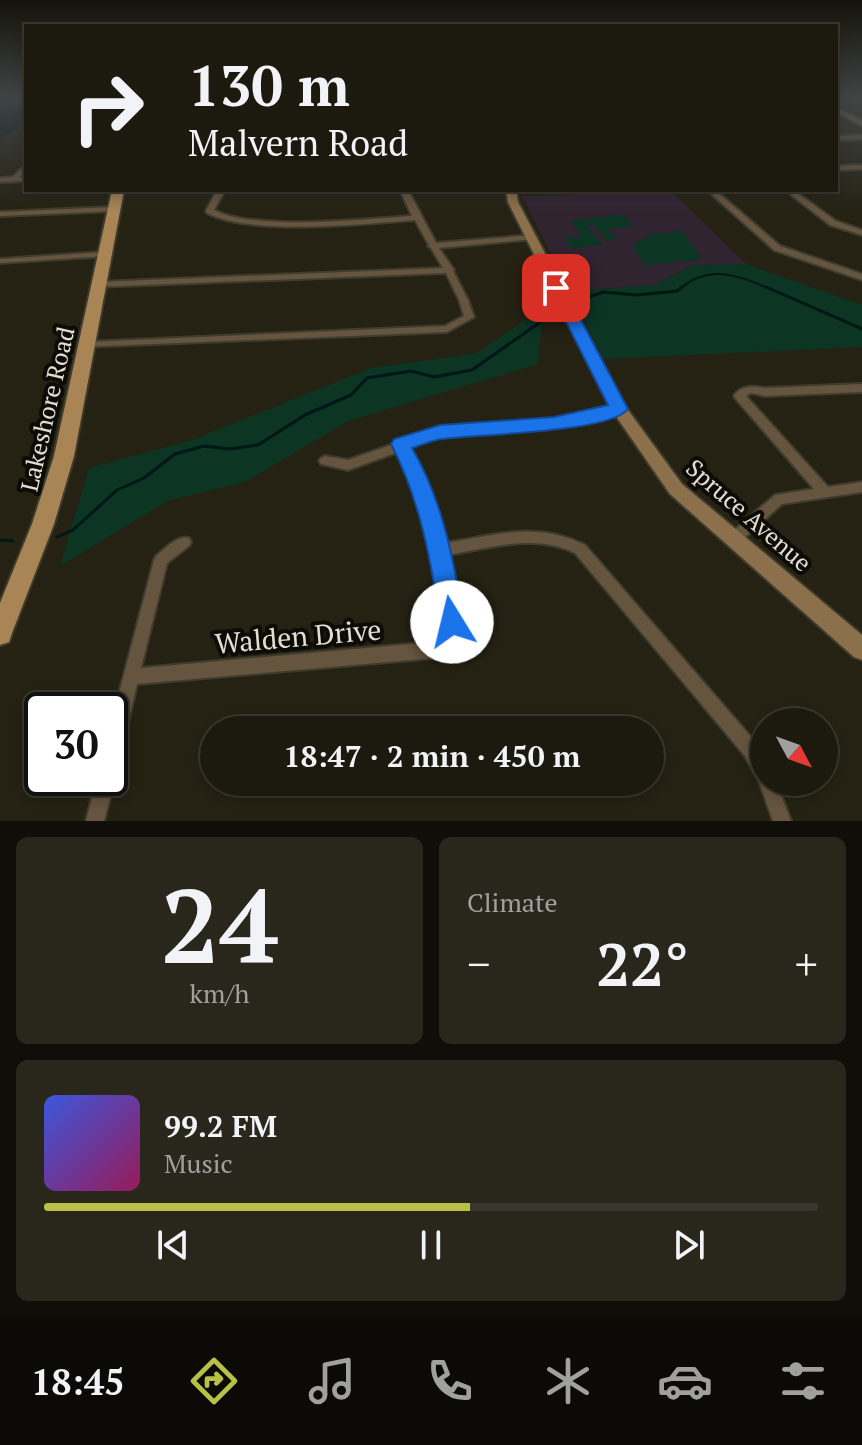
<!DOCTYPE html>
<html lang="en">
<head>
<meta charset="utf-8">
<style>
	:root { --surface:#1c1a0e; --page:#29271c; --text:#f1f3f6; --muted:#a0a19e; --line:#3a382e; --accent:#b9c046 }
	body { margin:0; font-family:"PT Serif",serif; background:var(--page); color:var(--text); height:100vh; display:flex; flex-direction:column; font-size:30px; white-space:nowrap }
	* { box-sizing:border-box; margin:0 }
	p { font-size:26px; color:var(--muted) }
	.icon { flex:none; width:44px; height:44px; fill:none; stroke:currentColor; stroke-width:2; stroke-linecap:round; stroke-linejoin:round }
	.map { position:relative; height:821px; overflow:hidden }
	.sheet { display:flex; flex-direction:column; gap:16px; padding:16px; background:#0f0e08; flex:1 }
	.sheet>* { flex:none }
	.banner { position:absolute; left:24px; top:24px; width:814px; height:168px; border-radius:0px; box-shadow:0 4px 12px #0003,0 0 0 2px var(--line); background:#1c1a0e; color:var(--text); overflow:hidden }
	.needle { width:52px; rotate:131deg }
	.fabs { position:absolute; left:750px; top:708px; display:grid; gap:16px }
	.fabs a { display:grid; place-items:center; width:88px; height:88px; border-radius:50%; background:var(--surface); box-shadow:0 4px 12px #0003,0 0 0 2px var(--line); font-size:40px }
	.speed { position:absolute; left:24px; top:692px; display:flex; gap:16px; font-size:40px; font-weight:700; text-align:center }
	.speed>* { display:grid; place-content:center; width:104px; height:104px; border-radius:50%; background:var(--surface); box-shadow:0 4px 12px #0003,0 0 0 2px var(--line); line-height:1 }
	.speed .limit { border:4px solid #111; border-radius:12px; background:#fff; color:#111 }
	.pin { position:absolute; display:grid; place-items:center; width:68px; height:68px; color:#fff; margin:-34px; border-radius:16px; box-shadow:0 4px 12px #0006 }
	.me { position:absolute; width:88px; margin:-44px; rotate:351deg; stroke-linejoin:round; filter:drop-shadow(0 0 6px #0008) }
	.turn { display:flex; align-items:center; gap:28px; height:168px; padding:0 32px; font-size:36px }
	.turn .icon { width:104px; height:104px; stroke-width:2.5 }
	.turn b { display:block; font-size:56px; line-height:68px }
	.big { font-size:60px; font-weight:700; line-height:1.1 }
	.sheet .tile { flex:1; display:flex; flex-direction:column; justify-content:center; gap:12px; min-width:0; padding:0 28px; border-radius:12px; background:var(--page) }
	.sheet .dial { align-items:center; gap:0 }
	.dial b { font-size:104px; line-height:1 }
	.song { display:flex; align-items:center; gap:24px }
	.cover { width:96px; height:96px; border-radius:12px; background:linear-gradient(135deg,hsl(230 70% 55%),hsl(330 70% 35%)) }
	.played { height:8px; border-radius:4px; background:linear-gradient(90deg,var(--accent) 55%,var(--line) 55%) }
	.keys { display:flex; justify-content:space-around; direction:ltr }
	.heat { display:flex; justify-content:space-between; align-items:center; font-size:44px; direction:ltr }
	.sheet .tiles { flex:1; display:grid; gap:16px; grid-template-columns:1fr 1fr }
	.tile:last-child { grid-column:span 2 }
	.trip { position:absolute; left:200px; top:716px; width:464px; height:80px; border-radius:40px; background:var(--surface); box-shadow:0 4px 12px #0003,0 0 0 2px var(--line); font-weight:700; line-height:80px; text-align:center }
	.menu { display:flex; height:128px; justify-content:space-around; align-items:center; background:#0b0a06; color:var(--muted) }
	.menu .icon { width:56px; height:56px }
	.menu .current { color:var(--accent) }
	.menu b { font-size:36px; color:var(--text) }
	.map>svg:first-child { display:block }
	.education { fill:#312431 }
	.green { fill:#0c3524 }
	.water { fill:#001718 }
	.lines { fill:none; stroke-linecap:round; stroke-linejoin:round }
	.stream-far1 { stroke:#001718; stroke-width:2 }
	.stream { stroke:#001718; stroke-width:3 }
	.street-casing { stroke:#3f3c2e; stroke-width:4 }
	.secondary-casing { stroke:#3f3c2e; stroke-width:4 }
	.primary-casing { stroke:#3f3c2e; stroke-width:4 }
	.street { fill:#65543e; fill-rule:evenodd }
	.secondary { fill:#8c704b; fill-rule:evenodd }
	.primary { fill:#a98556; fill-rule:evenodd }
	.route { fill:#1a73e8; stroke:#114b97; stroke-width:2 }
	.labels { text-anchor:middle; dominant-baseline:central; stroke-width:8; stroke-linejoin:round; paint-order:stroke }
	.street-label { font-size:24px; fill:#e0dfd5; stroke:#0d0b06 }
	.near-street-label { font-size:28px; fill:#e0dfd5; stroke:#0d0b06 }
</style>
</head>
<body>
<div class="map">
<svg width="862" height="821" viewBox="0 0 862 821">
	<rect width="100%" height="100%" fill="#252213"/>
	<path class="education" d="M 671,191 L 746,264 L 693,265 L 655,285 L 569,291 L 522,196 Z"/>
	<g class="green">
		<path d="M 617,215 L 624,215 L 634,226 L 608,229 L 616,240 L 607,241 L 594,225 L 586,226 L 603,244 L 572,249 L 565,238 L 582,236 L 571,221 Z"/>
		<path d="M 682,231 L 701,257 L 698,260 L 645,265 L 632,246 L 651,234 Z"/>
		<path d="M 746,264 L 862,305 L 862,347 L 603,359 L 569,291 L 655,285 L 693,265 Z"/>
		<path d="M 543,308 L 538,364 L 348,421 L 245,482 L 169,500 L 60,566 L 89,468 L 195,439 L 371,368 L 477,353 Z"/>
	</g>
	<path class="water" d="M 0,99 L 26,99 L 26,124 L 0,138 Z"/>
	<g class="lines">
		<path class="stream-far1" d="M 680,289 C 709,264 739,275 770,289"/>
		<g class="stream">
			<path d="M 766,287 L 862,329"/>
			<path d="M 572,303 L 603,292 L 637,295 L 677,291 L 682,287"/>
			<path d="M 57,537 L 73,530 L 117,490 L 144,478 L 175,454 L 204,446 L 230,449 L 258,445 L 305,415 L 351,395 L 367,378 L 411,371 L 434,377 L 472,370 L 559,309"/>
			<path d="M 0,540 L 13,541"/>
		</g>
		<defs>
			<g id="street">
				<path d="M 862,135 L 862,139 L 836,140 L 836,136 Z"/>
				<path d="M 26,164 L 26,170 L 20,177 L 26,177 L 26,181 L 0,182 L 0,178 L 13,177 Z"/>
				<path d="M 862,165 L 862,169 L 836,170 L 836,166 Z"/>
				<path d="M 217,190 L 225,190 L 214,210 C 253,231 366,219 412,216 L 400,190 L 408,190 L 436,243 L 533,235 L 537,237 L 533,239 L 439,248 L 454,270 L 453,271 L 468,300 L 474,317 L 447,332 L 83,347 L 81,345 L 83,343 L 86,342 L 445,326 L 464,316 L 459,300 L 446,273 L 95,287 L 94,285 L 98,282 L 443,268 L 431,248 L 428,246 L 429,245 L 415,220 C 363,224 251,236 207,213 L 206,211 Z"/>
				<path d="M 707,190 L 715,190 L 780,246 L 862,274 L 862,280 L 774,250 Z"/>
				<path d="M 785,190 L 793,190 L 836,221 L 862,230 L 862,235 L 830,225 Z"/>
				<path d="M 113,207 L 116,207 L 116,211 L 0,216 L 0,212 Z"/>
				<path d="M 104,252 L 108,254 L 107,256 L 0,263 L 0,259 Z"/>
				<path d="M 862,384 L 862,392 L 765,396 L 751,393 L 746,396 L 828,487 L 862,482 L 862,492 L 782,504 L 741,541 L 736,543 L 731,541 L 729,537 L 731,533 L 775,495 L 814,489 L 735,398 L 734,395 C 743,385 752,386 765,388 Z"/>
				<path d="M 619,405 L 623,406 L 624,409 L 623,412 L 554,428 L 441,436 L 408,448 L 425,486 L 445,543 C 496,535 535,521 585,545 L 757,744 L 764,757 L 764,782 L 776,782 L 791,821 L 773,821 L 759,781 L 745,756 L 575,553 C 534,533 491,548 448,555 C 456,583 468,620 458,648 L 434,658 L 137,684 L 119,761 L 116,767 L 110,770 L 110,728 L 154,560 L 156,556 C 165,549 177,535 189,538 L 191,542 L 189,546 L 167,563 L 141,668 L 434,642 L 446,638 C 450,582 423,502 398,452 L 348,470 L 321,464 L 319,461 L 321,458 L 325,456 L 348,460 L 394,444 L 396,441 L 403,441 L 440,428 L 554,420 Z"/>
				<path d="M 110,771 L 115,778 L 104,821 L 86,821 L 97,778 L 110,778 Z"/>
			</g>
			<g id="secondary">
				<path d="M 836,107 L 862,120 L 862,126 L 836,112 Z"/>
				<path d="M 506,190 L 516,190 L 518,202 L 625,406 L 682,484 L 862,635 L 862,660 L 854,657 L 670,494 L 611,409 L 508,202 Z"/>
			</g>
			<path id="primary" d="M 112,190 L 124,190 L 74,456 L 54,524 L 12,633 L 9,642 L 0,645 L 0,603 L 32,524 L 54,456 Z"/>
		</defs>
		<use href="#street" class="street-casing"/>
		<use href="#secondary" class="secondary-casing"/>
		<use href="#primary" class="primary-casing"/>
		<use href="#street" class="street"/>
		<use href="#secondary" class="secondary"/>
		<use href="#primary" class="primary"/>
	</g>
	<linearGradient id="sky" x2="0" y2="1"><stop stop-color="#14130a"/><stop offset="0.46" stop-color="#404444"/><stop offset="1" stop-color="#404444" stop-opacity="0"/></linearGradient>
	<rect width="862" height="213" fill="url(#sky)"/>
	<path class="route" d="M 556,283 L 564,288 L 628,409 C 610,433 476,434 443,439 C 432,440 422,445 412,448 C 443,501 454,562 464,622 L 461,630 L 452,633 L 444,630 L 440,622 C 431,560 420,500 391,444 L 394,439 L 440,425 L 554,417 L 608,405 L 549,288 Z"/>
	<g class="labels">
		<g class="street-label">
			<text transform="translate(47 409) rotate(-77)">Lakeshore Road</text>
			<text transform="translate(749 515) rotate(41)">Spruce Avenue</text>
		</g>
		<g class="near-street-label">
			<text transform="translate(298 636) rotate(-5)">Walden Drive</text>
		</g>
	</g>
</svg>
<div class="fabs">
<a><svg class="needle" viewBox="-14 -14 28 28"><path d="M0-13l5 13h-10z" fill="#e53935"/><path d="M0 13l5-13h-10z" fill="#a0a19e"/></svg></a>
</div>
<div class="speed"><div class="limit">30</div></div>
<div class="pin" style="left:556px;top:288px;background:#d93025"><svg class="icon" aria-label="arrive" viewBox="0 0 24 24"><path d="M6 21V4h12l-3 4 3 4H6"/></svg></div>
<svg class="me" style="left:452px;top:622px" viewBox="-20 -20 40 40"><circle r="19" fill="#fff"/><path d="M0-13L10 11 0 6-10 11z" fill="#1a73e8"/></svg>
<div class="trip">18:47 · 2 min · 450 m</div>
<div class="banner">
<div class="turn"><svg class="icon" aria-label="right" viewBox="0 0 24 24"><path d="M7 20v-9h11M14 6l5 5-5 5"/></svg><div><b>130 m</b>Malvern Road</div></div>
</div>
</div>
<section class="sheet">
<div class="tiles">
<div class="tile dial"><b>24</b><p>km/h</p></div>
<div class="tile"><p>Climate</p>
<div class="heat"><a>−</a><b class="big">22°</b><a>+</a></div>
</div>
<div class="tile">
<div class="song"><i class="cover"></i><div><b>99.2 FM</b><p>Music</p></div></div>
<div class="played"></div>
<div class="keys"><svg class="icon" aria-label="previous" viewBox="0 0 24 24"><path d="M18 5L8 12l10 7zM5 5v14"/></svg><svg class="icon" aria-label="pause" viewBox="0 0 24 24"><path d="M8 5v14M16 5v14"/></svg><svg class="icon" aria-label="next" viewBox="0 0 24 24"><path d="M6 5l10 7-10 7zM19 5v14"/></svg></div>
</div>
</div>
</section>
<nav class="menu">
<b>18:45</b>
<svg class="icon current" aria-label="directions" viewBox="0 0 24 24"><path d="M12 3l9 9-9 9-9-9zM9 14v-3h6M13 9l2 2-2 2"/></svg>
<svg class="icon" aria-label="music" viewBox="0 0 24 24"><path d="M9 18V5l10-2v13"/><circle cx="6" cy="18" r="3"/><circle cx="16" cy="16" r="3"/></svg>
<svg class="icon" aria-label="phone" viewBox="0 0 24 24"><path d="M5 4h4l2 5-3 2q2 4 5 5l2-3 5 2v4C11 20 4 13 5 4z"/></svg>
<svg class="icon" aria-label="climate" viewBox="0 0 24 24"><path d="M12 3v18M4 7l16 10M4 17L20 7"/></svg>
<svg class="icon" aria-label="car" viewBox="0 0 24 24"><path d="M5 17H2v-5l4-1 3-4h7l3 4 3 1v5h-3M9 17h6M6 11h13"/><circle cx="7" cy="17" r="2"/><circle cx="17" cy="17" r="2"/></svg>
<svg class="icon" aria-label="filters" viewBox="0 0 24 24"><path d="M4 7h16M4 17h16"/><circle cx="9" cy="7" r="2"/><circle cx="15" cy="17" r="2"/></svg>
</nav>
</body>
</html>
